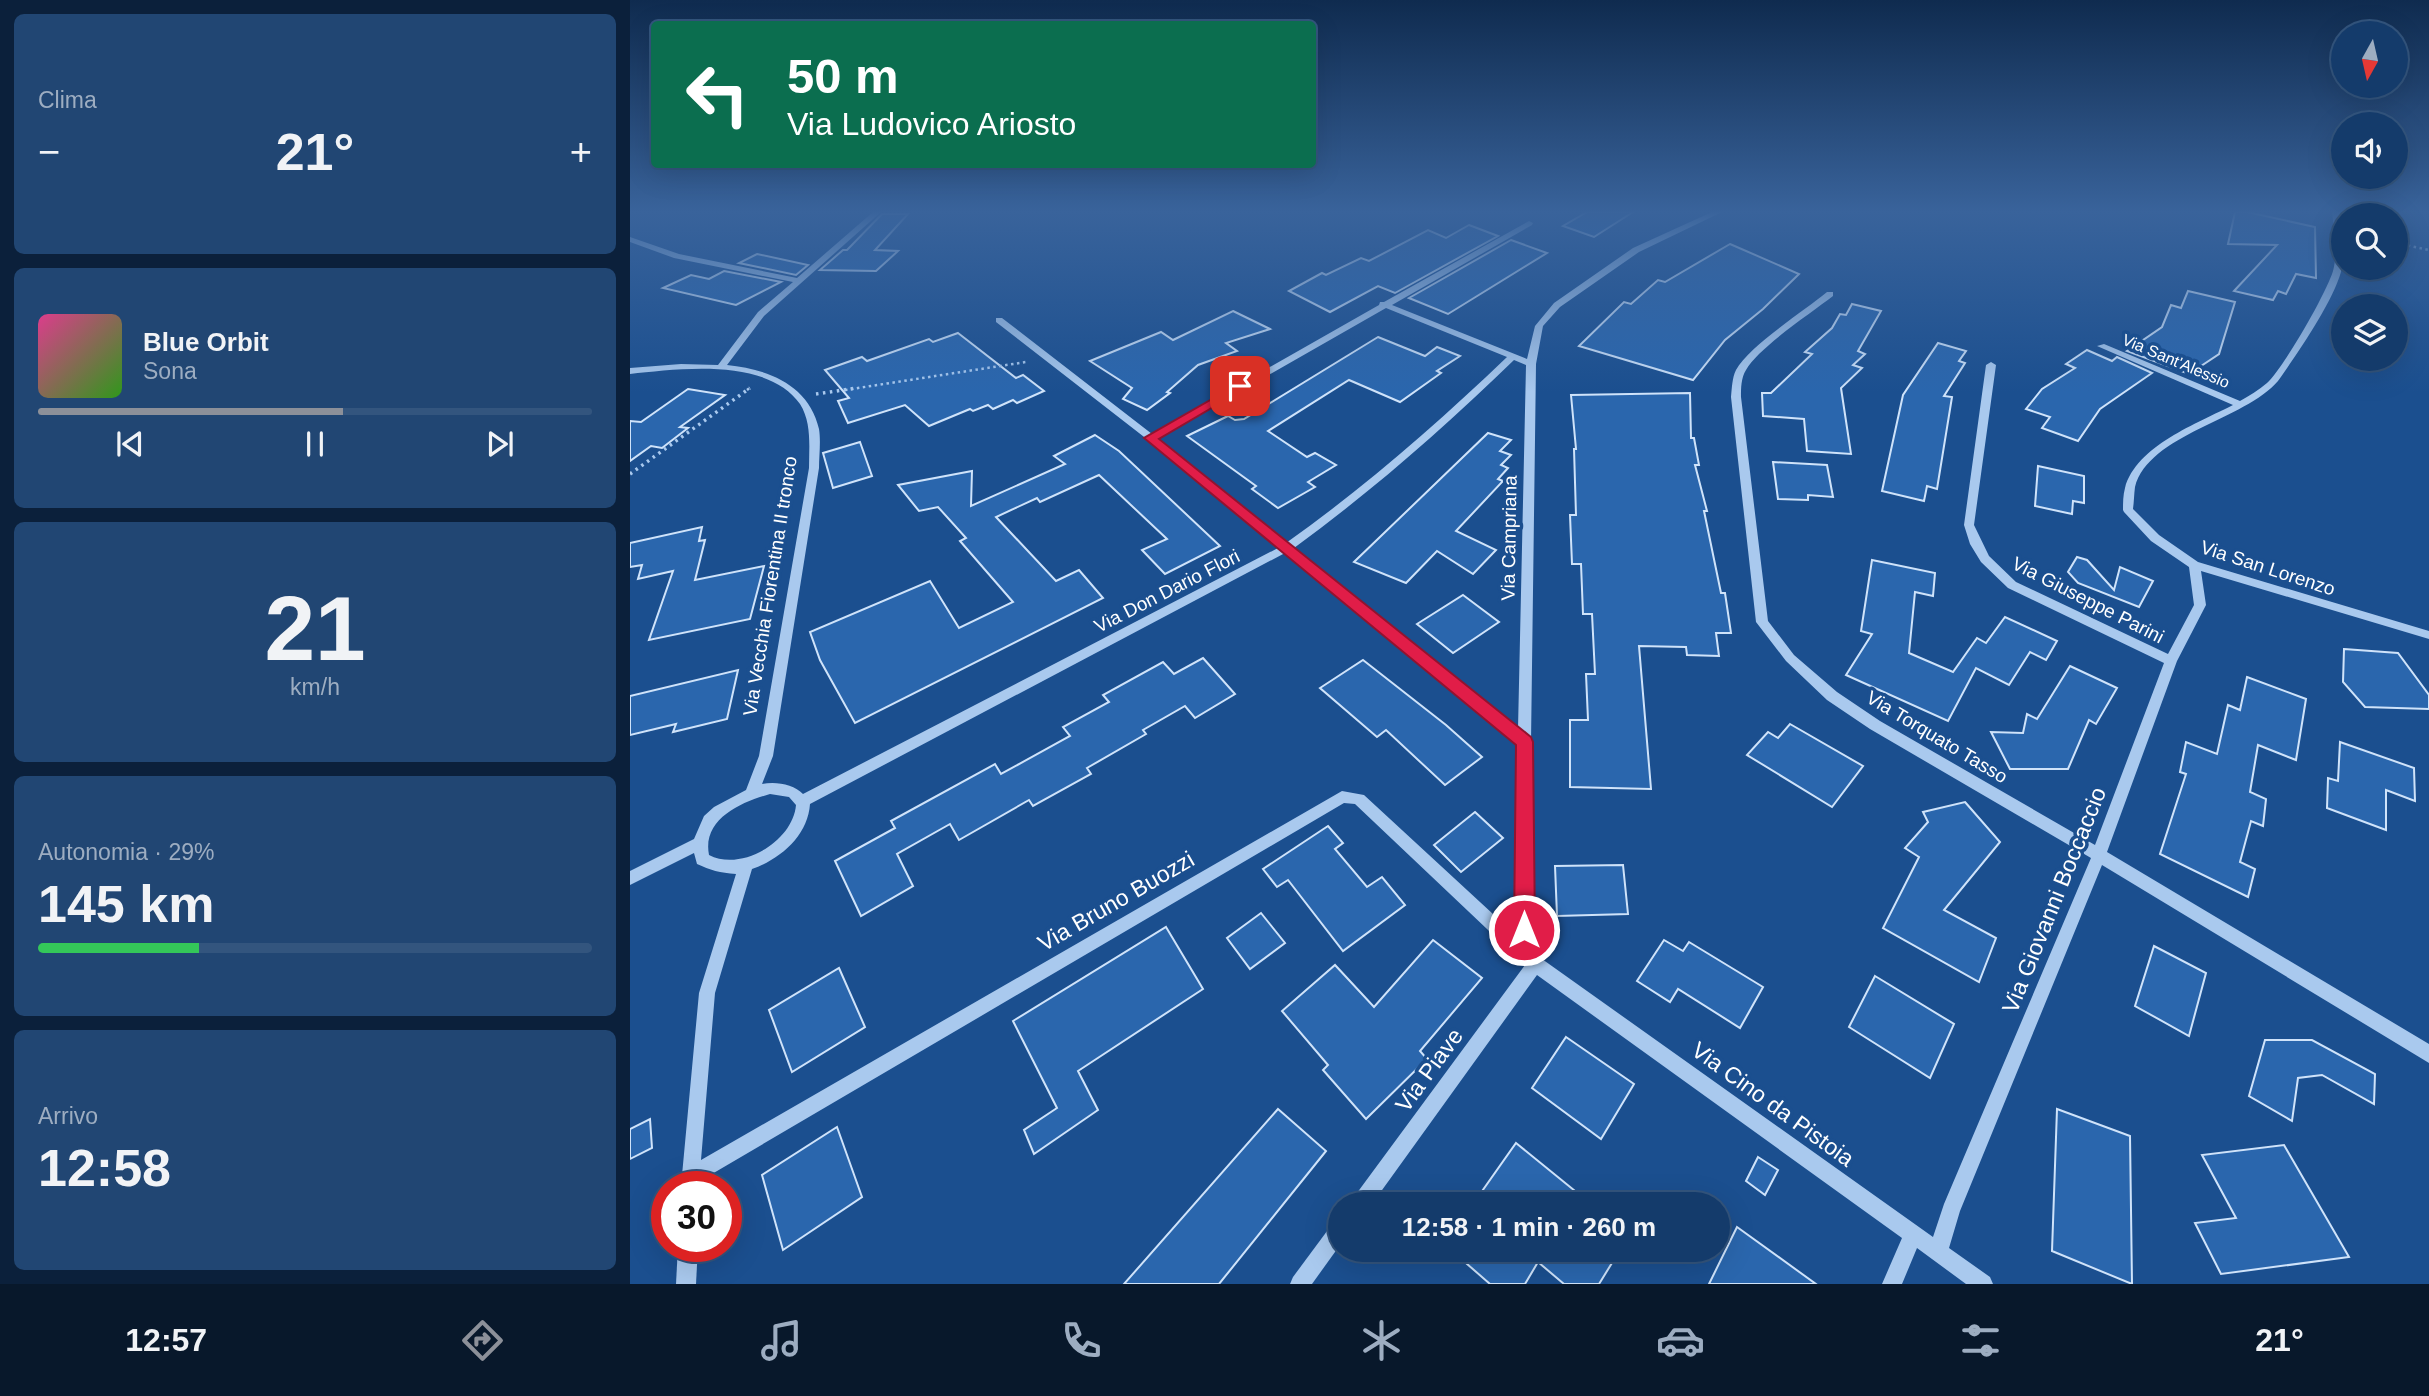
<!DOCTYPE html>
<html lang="it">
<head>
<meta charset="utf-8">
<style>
	:root { --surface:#143b6b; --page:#214673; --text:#f1f3f6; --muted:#9dadc1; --line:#33557e; --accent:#8c9099 }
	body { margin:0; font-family:Arial,sans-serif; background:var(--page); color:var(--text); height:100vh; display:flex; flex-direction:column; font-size:26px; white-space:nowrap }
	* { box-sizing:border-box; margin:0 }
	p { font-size:23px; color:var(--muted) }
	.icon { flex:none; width:38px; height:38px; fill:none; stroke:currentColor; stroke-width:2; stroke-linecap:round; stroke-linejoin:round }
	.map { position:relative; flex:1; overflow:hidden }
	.drawer { display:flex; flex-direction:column; gap:14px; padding:14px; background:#0b203b; width:630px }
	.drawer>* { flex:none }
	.top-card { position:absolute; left:21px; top:21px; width:665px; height:147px; border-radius:7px; box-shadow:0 7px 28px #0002,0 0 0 2px var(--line); background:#0b6e4f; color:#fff; overflow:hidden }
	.needle { width:46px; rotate:188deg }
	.tools { position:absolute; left:1701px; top:21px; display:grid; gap:14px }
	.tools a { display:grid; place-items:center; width:77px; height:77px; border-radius:50%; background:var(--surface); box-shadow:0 7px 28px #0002,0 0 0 2px var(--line); font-size:35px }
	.speed { position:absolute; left:21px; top:1171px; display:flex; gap:14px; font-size:35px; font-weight:700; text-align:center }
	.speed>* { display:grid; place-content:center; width:91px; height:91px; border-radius:50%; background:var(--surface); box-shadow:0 7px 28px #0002,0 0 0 2px var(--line); line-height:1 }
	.speed .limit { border:10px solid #d22; background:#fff; color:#111 }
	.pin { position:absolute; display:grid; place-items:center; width:60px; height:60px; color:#fff; margin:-30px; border-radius:14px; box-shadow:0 4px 10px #0006 }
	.me { position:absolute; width:77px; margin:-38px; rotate:0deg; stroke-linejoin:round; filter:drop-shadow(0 0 5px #0008) }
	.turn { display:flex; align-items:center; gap:24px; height:147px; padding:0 21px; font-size:32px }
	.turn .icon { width:91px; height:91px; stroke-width:2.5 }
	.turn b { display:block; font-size:49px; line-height:60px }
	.big { font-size:52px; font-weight:600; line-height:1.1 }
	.drawer .widget { flex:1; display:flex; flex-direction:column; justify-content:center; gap:10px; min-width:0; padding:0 24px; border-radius:10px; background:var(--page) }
	.drawer .dial { align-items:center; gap:0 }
	.dial b { font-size:91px; line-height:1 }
	.song { display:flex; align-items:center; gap:21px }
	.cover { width:84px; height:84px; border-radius:10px; background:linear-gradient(135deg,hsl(330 70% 55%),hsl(110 70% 35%)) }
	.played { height:7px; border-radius:4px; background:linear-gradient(90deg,var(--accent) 55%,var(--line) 55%) }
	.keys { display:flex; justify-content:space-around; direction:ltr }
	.heat { display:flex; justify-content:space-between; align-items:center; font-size:38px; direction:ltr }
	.charge { height:10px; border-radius:5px; background:linear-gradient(90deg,#34c759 29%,var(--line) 0) }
	.trip { position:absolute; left:698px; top:1192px; width:402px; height:70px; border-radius:35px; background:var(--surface); box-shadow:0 7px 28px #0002,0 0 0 2px var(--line); font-weight:600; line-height:70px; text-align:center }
	.dock { display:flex; height:112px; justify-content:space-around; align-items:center; background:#08182b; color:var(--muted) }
	.dock .icon { width:49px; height:49px }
	.dock .current { color:var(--accent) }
	.dock b { font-size:32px; color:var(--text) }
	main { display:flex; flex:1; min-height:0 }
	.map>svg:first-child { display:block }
	.building { fill:#2a66ad; stroke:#cfe3fa; stroke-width:2 }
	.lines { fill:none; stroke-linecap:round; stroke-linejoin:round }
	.path-far1 { stroke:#a9c9ee; stroke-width:2.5; stroke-dasharray:2.5 3.5; stroke-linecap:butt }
	.path { stroke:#a9c9ee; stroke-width:3.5; stroke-dasharray:2.5 4.5; stroke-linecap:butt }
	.minor { fill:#a9c9ee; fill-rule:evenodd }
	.route { fill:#e11d48; stroke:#92132f; stroke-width:2 }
	.labels { text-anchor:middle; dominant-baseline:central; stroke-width:7; stroke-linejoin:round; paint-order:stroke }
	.far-street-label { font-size:16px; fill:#fff; stroke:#1b4f8f }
	.street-label { font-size:19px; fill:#fff; stroke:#1b4f8f }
	.near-street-label { font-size:23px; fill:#fff; stroke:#1b4f8f }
</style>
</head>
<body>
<main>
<section class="drawer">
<div class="widget"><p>Clima</p>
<div class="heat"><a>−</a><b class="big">21°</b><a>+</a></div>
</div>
<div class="widget">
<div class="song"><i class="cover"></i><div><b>Blue Orbit</b><p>Sona</p></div></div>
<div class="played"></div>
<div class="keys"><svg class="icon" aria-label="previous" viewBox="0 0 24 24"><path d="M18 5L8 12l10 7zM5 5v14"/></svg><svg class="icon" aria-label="pause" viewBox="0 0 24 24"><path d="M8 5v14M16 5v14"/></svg><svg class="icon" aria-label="next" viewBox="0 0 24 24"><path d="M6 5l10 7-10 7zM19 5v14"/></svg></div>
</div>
<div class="widget dial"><b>21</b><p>km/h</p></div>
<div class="widget"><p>Autonomia · 29%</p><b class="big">145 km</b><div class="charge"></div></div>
<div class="widget"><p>Arrivo</p><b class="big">12:58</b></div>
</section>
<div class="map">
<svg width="1799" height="1284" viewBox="0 0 1799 1284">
	<rect width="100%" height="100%" fill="#1b4f8f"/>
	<g class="building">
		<path d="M 957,212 L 1003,212 L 964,237 L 933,226 Z"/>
		<path d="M 1605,212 L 1617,212 L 1685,227 L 1686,278 L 1666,274 L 1656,294 L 1648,291 L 1643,300 L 1604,291 L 1647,245 L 1598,244 Z"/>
		<path d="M 252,214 L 278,214 L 245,250 L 268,251 L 246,271 L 190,270 L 213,250 L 217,250 Z"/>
		<path d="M 839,225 L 868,236 L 765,293 L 748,286 L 700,312 L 659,291 L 692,273 L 696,275 L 731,258 L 739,261 L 798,230 L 816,238 Z"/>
		<path d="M 881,240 L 917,253 L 818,314 L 779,298 Z"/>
		<path d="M 1100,244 L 1169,274 L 1133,309 L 1095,340 L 1063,380 L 949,346 L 994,302 L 1001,304 L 1028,280 L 1035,282 Z"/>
		<path d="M 127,254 L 178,265 L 166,275 L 109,263 Z"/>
		<path d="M 94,271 L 151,282 L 106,305 L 33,288 L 61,275 L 79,279 Z"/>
		<path d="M 1558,291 L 1605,302 L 1589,354 L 1559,374 L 1497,351 L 1532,327 L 1541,305 L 1551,308 Z"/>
		<path d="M 1222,304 L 1251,311 L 1228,351 L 1235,354 L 1223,365 L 1232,368 L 1211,388 L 1221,454 L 1177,451 L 1174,419 L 1133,416 L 1132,393 L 1141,393 L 1182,354 L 1175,352 L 1202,328 L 1210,314 L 1216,315 Z"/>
		<path d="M 603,311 L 640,329 L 596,343 L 607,351 L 568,365 L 537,392 L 540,393 L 517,410 L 493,399 L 502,388 L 460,361 L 531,332 L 543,340 Z"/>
		<path d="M 328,333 L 386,378 L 393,375 L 414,391 L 387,403 L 383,400 L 363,409 L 358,405 L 343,411 L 340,409 L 299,426 L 275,405 L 218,423 L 208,401 L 219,398 L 195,370 L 232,357 L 237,361 L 299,339 L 303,342 Z"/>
		<path d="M 748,337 L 795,356 L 807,347 L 830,356 L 807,371 L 811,373 L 770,402 L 719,380 L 638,431 L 677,457 L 685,453 L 706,465 L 678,482 L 685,487 L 648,508 L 622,489 L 626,486 L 557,436 L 598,416 L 605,420 L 614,419 Z"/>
		<path d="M 1308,343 L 1336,351 L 1329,361 L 1335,363 L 1314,396 L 1322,397 L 1307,489 L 1297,486 L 1294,501 L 1252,491 L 1273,395 Z"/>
		<path d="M 1457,350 L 1482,361 L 1487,357 L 1522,373 L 1470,409 L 1448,441 L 1412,428 L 1420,417 L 1396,409 L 1412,389 L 1445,368 L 1436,364 Z"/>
		<path d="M 58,389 L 95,395 L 50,427 L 58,428 L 32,448 L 21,446 L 0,461 L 0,421 L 11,422 Z"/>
		<path d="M 1060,393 L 1061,438 L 1064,438 L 1069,465 L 1065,465 L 1077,511 L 1074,511 L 1091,593 L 1095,593 L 1101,633 L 1086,633 L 1089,656 L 1057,655 L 1056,647 L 1009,646 L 1021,789 L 940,787 L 940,720 L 958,720 L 956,674 L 965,674 L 962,614 L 953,614 L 951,564 L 942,564 L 940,515 L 946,515 L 944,449 L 946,449 L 941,395 Z"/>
		<path d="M 858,433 L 881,440 L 870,451 L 881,455 L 871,465 L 878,468 L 868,479 L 873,481 L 826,531 L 866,550 L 843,574 L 807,551 L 776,583 L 724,562 Z"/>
		<path d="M 465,435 L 489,451 L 590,546 L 535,574 L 512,550 L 537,539 L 469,475 L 410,502 L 407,498 L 366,517 L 426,581 L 449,570 L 473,598 L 225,723 L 190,660 L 180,632 L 300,581 L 329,628 L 383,602 L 330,541 L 336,538 L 308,507 L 289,511 L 268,485 L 342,471 L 341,506 L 435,464 L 424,456 Z"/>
		<path d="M 230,442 L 242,476 L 203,488 L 193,453 Z"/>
		<path d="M 1143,462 L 1197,465 L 1203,497 L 1178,495 L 1178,500 L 1148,499 Z"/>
		<path d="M 1408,466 L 1454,476 L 1454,503 L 1443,501 L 1442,514 L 1405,506 Z"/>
		<path d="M 72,527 L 69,541 L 75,540 L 65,580 L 134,566 L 120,619 L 19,640 L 43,571 L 8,579 L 12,565 L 0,567 L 0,543 Z"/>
		<path d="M 1447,557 L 1457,560 L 1484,590 L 1490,567 L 1523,581 L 1509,607 L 1448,583 L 1438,572 Z"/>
		<path d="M 1242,560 L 1305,573 L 1303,596 L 1285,592 L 1279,653 L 1323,672 L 1347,638 L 1356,643 L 1375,617 L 1427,641 L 1416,660 L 1400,652 L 1379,685 L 1346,668 L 1318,721 L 1216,675 L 1242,634 L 1231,631 Z"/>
		<path d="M 833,595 L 869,622 L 823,653 L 787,624 Z"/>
		<path d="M 1714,649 L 1768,653 L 1799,695 L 1799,709 L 1735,707 L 1713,682 Z"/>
		<path d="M 573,658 L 605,694 L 565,718 L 555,706 L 513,730 L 516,734 L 457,768 L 461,774 L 403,806 L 399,800 L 329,840 L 320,824 L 267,854 L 283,886 L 231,916 L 205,861 L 265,828 L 261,821 L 365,764 L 371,774 L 440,736 L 433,727 L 479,702 L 473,695 L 533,662 L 544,674 Z"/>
		<path d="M 733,660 L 816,725 L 852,757 L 815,785 L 756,730 L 747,737 L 690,688 Z"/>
		<path d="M 1440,666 L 1487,688 L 1466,724 L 1459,720 L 1438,769 L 1380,769 L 1361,732 L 1393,733 L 1397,714 L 1407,719 Z"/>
		<path d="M 108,670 L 97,719 L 43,732 L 46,724 L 0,735 L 0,696 Z"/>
		<path d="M 1617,677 L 1676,699 L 1666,760 L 1628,745 L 1620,792 L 1636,799 L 1633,826 L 1621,821 L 1610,862 L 1625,869 L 1618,897 L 1530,854 L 1556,774 L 1550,772 L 1556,742 L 1587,754 L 1598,705 L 1610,710 Z"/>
		<path d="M 1160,724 L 1233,766 L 1202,807 L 1117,755 L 1138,732 L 1148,738 Z"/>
		<path d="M 1710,742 L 1784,768 L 1785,801 L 1756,790 L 1756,830 L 1697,808 L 1698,778 L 1708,781 Z"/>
		<path d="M 1335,802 L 1370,842 L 1314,910 L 1366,938 L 1349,982 L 1253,928 L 1289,857 L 1275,848 L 1298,822 L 1293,812 Z"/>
		<path d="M 845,812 L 873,838 L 831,872 L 804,845 Z"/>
		<path d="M 698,826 L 713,843 L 705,849 L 737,887 L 752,877 L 775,905 L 713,951 L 658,880 L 647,887 L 633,869 Z"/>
		<path d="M 993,865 L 998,914 L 927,916 L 925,866 Z"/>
		<path d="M 631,913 L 655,943 L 620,969 L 597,938 Z"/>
		<path d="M 536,927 L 573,989 L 448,1071 L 468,1110 L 404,1154 L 394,1130 L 427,1108 L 383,1021 Z"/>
		<path d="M 803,940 L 852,978 L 790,1051 L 797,1059 L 736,1119 L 693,1070 L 698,1065 L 652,1011 L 705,965 L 744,1007 Z"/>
		<path d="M 1034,940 L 1053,951 L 1059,942 L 1133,987 L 1110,1028 L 1048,989 L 1040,1002 L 1007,981 Z"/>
		<path d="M 1524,946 L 1576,973 L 1559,1036 L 1505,1006 Z"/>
		<path d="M 209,968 L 235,1027 L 162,1072 L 139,1010 Z"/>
		<path d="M 1245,976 L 1324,1024 L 1300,1078 L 1219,1027 Z"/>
		<path d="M 936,1037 L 1004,1084 L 971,1139 L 902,1088 Z"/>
		<path d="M 1635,1040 L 1682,1040 L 1745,1074 L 1744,1104 L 1692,1075 L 1668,1078 L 1662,1121 L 1619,1096 Z"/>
		<path d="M 648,1109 L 696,1151 L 589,1284 L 494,1284 Z"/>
		<path d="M 1427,1109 L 1500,1136 L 1502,1284 L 1422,1251 Z"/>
		<path d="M 20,1119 L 22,1148 L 0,1159 L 0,1129 Z"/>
		<path d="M 207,1127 L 232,1197 L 153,1250 L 132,1175 Z"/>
		<path d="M 886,1143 L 961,1204 L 843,1204 Z"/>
		<path d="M 1654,1145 L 1719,1257 L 1591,1274 L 1565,1223 L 1606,1218 L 1572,1155 Z"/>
		<path d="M 1128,1157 L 1148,1170 L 1135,1195 L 1116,1181 Z"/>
		<path d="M 1107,1227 L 1186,1284 L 1079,1284 Z"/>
		<path d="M 821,1250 L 990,1250 L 969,1284 L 934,1284 L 908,1262 L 895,1284 L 860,1284 Z"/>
	</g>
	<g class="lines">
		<g class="path-far1">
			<path d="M 1766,243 L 1799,250"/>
			<path d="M 117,390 L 121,387"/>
			<path d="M 215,390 L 396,362"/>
		</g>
		<g class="path">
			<path d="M 186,394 L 227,388"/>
			<path d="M 0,474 L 120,388"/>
		</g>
		<g class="minor">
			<path d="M 243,212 L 251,212 L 134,316 L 97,365 C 138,369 179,385 189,429 C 191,441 189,456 189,468 L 143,756 L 132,784 C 145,781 164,784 173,794 L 648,548 L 518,440 L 366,322 L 366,318 L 372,318 L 522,434 L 749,305 L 750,302 L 754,302 L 899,221 L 903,223 L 902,225 L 762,305 L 897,359 L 905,326 L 924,303 L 1003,248 L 1082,212 L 1092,212 L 1009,252 L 930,307 L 913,326 L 906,364 L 901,742 L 902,930 L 912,959 L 1303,1237 L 1314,1204 L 1461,858 L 1240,729 L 1197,700 L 1156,661 L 1126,622 L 1101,397 C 1102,388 1102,378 1106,370 C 1119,346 1174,311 1197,292 L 1203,292 L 1203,296 C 1181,313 1128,348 1116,370 C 1111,378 1111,388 1111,397 L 1138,621 L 1164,655 L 1207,692 L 1250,721 L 1465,845 L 1534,663 L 1378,588 L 1351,562 L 1340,544 L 1334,525 L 1356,365 L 1361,362 L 1366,365 L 1344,525 L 1359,556 L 1386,582 L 1538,654 L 1564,605 L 1559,567 L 1521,541 L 1494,512 L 1493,510 C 1493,503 1493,495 1495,488 C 1506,446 1568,423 1603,405 L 1467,346 L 1474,344 L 1610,401 C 1619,396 1629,390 1637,383 C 1654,367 1696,294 1703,271 C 1708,253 1704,231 1702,212 L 1710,212 C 1712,231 1716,253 1711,272 C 1702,303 1668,353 1648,381 C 1615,420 1519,434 1505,487 C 1504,494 1504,502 1503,509 L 1529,535 L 1568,562 L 1799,631 L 1799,639 L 1571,571 L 1576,605 L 1547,661 L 1477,852 L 1799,1044 L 1799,1063 L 1472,865 L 1330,1211 L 1319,1248 L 1360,1277 L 1363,1284 L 1336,1284 L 1287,1248 L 1272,1284 L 1252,1284 L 1272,1238 L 907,975 L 742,1204 L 722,1204 L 724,1197 L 895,965 L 725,804 L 714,803 L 70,1181 L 69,1186 L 51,1186 L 69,993 L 106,874 C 90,873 80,870 67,864 L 64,853 L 0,885 L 0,871 L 64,839 L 74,816 L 84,807 L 116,790 L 129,756 L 179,468 C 179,447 182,423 170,404 C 137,357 49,369 0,374 L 0,368 L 51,364 L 88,365 L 128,312 L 163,282 L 44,258 L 0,242 L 0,237 L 49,254 L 167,278 ZM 756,308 L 877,357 C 807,424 735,487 656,543 L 528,438 ZM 884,360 L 896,365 L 888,729 L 664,548 C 742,491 814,428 884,360 ZM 655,553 L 887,744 L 886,930 L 889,938 L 734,795 L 712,791 L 71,1160 L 85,993 L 122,869 C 151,859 178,835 180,804 ZM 140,794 L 159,797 L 166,805 C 163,841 112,872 79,855 C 72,819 111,802 140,794 Z"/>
			<path d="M 710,1220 L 710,1245 L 682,1284 L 660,1284 L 663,1277 L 703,1223 Z"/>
			<path d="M 48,1246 L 68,1246 L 66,1284 L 46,1284 Z"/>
		</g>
	</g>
	<linearGradient id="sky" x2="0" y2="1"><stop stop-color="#0f2b4f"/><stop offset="0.54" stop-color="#39639b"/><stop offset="1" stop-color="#39639b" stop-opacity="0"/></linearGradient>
	<rect width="1799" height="392" fill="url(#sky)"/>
	<path class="route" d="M 610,383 L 614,384 L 614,389 L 529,439 L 901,737 L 903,742 L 905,930 L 902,937 L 894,940 L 887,937 L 884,930 L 886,745 L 514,438 Z"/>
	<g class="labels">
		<g class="far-street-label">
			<text transform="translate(1546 361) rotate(23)">Via Sant'Alessio</text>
		</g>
		<g class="street-label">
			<text transform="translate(879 538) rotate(-89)">Via Campriana</text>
			<text transform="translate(1638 568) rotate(18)">Via San Lorenzo</text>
			<text transform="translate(140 586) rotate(-81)">Via Vecchia Fiorentina II tronco</text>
			<text transform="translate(537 591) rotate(-27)">Via Don Dario Flori</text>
			<text transform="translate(1458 600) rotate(27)">Via Giuseppe Parini</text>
			<text transform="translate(1307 737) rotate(31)">Via Torquato Tasso</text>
		</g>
		<g class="near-street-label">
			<text transform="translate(1424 900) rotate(-68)">Via Giovanni Boccaccio</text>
			<text transform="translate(486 901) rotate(-30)">Via Bruno Buozzi</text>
			<text transform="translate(799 1070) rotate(-54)">Via Piave</text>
			<text transform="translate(1143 1104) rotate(36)">Via Cino da Pistoia</text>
		</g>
	</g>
</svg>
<div class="tools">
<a><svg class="needle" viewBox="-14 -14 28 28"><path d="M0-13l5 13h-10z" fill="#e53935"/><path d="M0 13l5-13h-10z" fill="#9dadc1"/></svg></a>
<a><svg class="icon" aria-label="sound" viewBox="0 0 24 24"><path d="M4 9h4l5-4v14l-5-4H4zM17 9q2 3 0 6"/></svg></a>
<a><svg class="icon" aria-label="search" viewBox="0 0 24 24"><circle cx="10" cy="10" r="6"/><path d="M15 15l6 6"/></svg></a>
<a><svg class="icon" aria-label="layers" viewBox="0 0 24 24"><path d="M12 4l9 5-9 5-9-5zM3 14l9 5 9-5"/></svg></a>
</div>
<div class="speed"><div class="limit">30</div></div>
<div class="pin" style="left:610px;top:386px;background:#d93025"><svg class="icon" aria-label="arrive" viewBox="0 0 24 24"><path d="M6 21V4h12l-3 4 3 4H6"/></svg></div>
<svg class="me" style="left:894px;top:930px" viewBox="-20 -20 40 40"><circle r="17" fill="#e11d48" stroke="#fff" stroke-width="3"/><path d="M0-11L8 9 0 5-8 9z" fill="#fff"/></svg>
<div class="trip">12:58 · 1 min · 260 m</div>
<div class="top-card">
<div class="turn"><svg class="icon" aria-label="left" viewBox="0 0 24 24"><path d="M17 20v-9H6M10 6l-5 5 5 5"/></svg><div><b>50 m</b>Via Ludovico Ariosto</div></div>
</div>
</div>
</main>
<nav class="dock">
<b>12:57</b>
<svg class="icon current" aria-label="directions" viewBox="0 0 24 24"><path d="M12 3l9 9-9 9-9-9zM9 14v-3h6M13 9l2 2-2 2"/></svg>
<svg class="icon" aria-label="music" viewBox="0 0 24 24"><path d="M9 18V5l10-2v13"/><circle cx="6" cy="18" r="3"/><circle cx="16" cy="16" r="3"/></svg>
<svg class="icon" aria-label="phone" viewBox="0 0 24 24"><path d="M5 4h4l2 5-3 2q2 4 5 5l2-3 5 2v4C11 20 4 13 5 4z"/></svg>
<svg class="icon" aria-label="climate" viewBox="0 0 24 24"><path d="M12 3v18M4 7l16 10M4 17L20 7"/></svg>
<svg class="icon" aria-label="car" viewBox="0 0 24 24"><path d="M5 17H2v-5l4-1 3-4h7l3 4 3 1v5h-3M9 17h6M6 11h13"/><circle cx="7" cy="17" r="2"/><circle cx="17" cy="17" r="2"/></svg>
<svg class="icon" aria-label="filters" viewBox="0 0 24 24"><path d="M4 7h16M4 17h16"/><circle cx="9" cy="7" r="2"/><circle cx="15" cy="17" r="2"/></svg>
<b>21°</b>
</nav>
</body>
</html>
